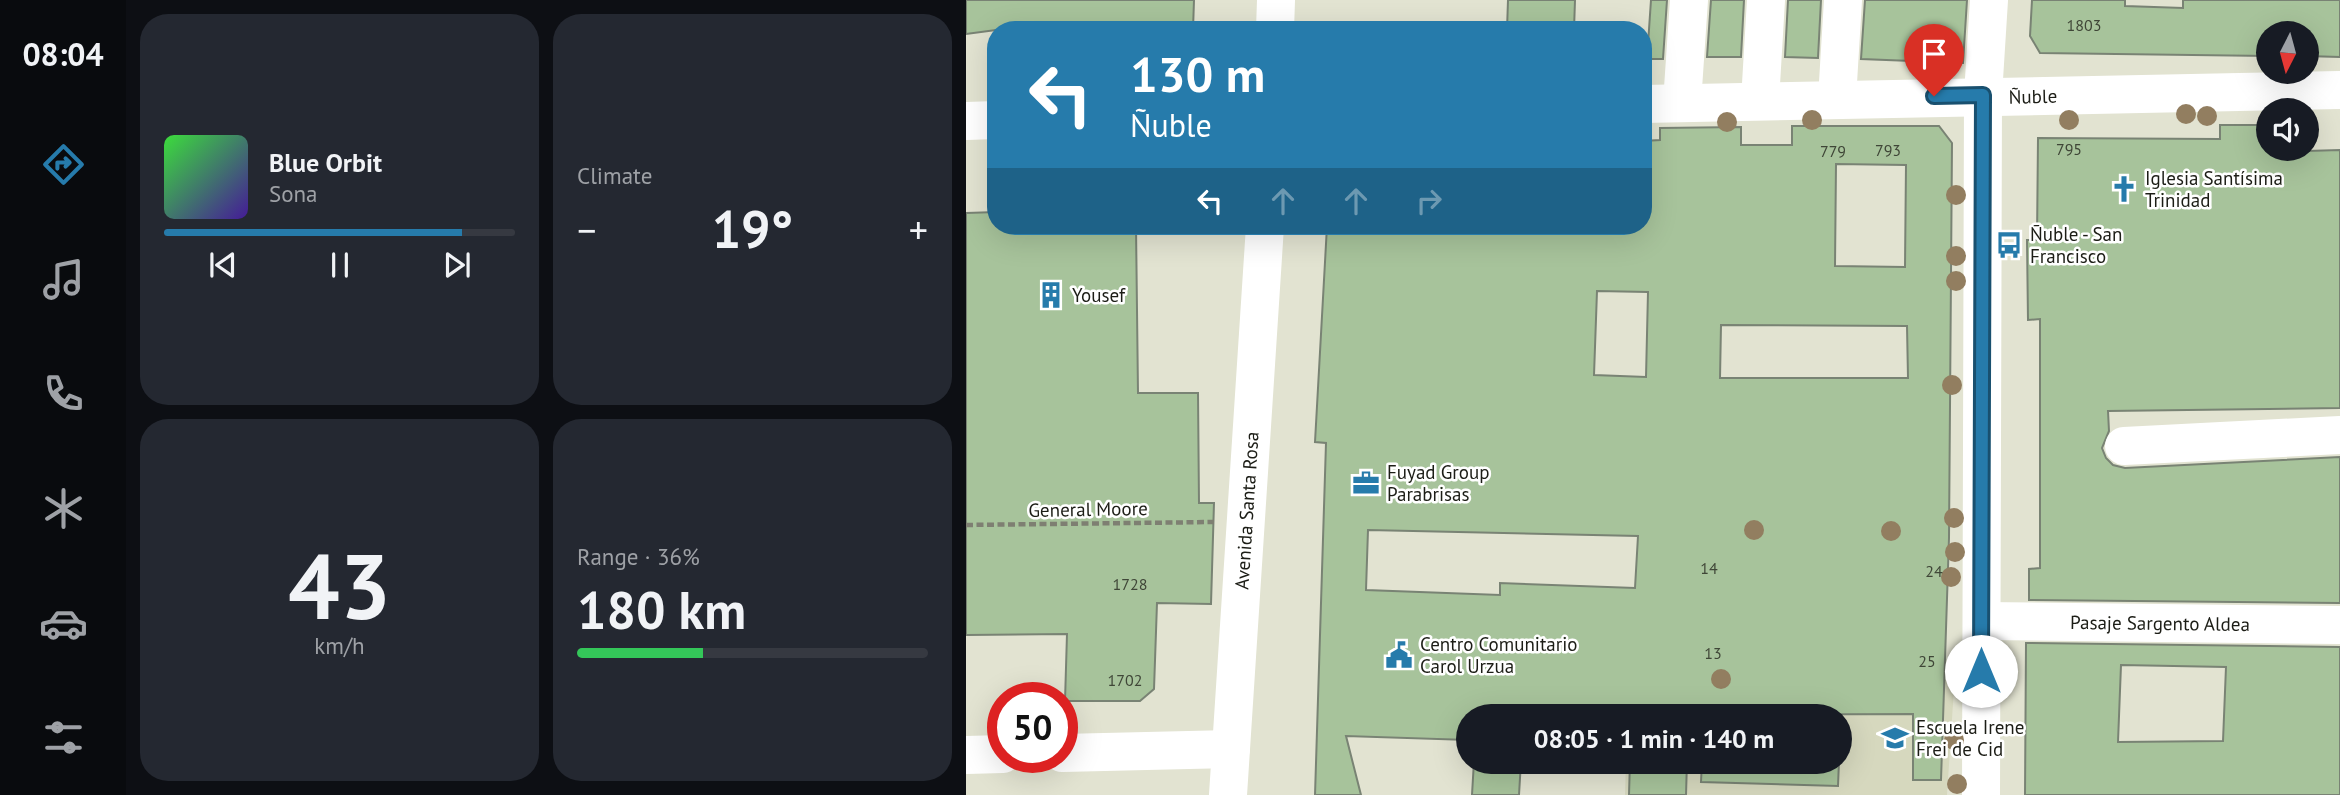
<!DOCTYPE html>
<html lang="en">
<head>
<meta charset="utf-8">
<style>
	:root { --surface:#171b24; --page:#242831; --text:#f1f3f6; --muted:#9ea1a6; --line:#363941; --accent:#267bab }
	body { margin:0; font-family:"PT Sans",sans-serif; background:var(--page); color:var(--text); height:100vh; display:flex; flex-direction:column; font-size:26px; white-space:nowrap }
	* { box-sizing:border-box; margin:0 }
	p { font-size:23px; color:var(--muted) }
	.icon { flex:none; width:38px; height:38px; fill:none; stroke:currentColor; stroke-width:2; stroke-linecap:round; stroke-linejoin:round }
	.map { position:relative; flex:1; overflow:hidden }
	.sheet { display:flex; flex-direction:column; gap:14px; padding:14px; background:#0d0f14; width:840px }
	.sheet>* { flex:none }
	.top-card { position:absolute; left:21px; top:21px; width:665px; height:214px; border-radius:28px; box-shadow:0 7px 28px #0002; background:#267bab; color:#fff; overflow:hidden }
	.needle { width:46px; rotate:186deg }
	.controls { position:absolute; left:1290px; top:21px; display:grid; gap:14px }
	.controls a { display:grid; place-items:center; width:63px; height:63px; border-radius:50%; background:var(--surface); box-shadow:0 7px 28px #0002; font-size:35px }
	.speed { position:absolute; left:21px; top:682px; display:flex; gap:14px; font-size:35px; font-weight:700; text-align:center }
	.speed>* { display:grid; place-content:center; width:91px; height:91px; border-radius:50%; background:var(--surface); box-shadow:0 7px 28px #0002; line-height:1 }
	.speed .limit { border:10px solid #d22; background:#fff; color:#111 }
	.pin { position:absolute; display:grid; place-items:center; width:60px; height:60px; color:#fff; margin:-72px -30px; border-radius:50% 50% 50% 0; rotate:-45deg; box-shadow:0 0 7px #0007 }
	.pin .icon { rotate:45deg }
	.me { position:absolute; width:77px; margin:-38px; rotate:0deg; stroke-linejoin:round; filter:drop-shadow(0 0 5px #0008) }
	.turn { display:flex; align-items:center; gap:24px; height:147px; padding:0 28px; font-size:32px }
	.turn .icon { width:91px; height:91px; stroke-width:2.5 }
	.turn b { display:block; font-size:49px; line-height:60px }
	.lanes { display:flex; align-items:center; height:66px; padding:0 28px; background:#0003; justify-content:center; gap:35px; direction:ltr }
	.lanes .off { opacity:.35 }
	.big { font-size:52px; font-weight:800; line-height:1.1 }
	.sheet .widget { flex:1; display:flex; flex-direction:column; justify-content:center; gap:10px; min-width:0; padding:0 24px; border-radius:28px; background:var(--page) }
	.sheet .dial { align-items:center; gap:0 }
	.dial b { font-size:91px; line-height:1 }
	.song { display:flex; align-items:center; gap:21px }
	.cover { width:84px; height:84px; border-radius:10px; background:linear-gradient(135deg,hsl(120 70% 55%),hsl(260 70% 35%)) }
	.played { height:7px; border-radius:4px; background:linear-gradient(90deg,var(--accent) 85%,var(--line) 85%) }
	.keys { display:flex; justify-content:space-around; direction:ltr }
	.heat { display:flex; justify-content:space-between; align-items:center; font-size:38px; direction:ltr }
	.charge { height:10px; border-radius:5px; background:linear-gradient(90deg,#34c759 36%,var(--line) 0) }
	.sheet .tiles { flex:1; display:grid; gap:14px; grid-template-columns:repeat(2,1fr) }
	.trip { position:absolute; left:490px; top:704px; width:396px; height:70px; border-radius:35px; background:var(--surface); box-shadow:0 7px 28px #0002; font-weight:800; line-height:70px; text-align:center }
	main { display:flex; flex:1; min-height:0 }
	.tabs { display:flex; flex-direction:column; width:126px; justify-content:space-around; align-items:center; background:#090b0e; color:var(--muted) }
	.tabs .icon { width:49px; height:49px }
	.tabs .current { color:var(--accent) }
	.tabs b { font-size:32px; color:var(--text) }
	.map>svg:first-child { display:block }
	.built { fill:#d6d8be }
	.building { fill:#a7c39b; stroke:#798374; stroke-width:2; fill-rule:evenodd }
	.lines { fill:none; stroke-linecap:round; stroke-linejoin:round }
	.path { stroke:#7e7f72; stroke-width:4.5; stroke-dasharray:7 3.5; stroke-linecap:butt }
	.minor { stroke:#fff; stroke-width:38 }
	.major { stroke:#fff; stroke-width:38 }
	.tree { fill:#927e60 }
	.route-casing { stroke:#19506f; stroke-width:18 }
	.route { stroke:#267bab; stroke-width:12 }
	.labels { text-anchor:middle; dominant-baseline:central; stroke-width:5; stroke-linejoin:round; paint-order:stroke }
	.number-label { font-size:16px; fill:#3f4637 }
	.street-label { font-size:19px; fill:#1c1d16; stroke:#fff }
	.poi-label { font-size:19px; fill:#1c1d16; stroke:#fff; text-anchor:start }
</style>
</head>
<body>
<main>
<nav class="tabs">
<b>08:04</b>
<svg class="icon current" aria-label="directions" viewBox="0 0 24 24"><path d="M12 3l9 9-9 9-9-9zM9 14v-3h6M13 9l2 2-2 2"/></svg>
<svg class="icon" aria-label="music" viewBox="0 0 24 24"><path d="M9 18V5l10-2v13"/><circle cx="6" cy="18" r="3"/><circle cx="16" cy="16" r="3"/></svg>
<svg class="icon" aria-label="phone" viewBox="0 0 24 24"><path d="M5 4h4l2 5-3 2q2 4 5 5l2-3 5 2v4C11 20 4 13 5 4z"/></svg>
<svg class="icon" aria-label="climate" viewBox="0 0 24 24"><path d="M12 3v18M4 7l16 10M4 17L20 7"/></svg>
<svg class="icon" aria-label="car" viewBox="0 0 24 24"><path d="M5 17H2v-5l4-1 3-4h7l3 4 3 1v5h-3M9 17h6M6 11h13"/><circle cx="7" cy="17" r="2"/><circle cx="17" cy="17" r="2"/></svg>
<svg class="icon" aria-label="filters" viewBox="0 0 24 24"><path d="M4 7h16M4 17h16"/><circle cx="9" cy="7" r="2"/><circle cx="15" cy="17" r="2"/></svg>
</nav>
<section class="sheet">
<div class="tiles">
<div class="widget">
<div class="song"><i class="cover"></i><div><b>Blue Orbit</b><p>Sona</p></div></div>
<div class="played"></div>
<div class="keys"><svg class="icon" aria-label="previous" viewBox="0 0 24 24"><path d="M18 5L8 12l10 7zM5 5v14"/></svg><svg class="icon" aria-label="pause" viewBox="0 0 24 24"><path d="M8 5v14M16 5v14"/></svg><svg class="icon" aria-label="next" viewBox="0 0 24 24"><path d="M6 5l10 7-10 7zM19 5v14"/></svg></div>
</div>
<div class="widget"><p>Climate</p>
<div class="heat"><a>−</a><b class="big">19°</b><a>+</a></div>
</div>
<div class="widget dial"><b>43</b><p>km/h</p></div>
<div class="widget"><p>Range · 36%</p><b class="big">180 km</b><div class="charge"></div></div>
</div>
</section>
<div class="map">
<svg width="1374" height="795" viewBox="0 0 1374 795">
	<rect width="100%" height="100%" fill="#e2e3d1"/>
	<path class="built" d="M 664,667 L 989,673 L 981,795 L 659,795 L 660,761 L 873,761 L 873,716 L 662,716 Z"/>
	<g class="building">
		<path d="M 0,0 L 228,0 L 227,30 L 30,30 L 0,34 Z"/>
		<path d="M 542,0 L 609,0 L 608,30 L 541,30 Z"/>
		<path d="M 685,0 L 701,0 L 697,59 L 681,59 Z"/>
		<path d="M 745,0 L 778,0 L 775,57 L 741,57 Z"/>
		<path d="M 822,0 L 855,0 L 852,58 L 819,57 Z"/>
		<path d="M 899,0 L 1001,0 L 997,63 L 895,59 Z"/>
		<path d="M 1066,0 L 1159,0 L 1159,6 L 1217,8 L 1217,0 L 1374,0 L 1374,57 L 1340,56 L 1340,33 L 1302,33 L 1302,56 L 1074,53 L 1064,36 Z"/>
		<path d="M 1254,125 L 1302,125 L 1302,149 L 1340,149 L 1340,129 L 1341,151 L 1374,150 L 1374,408 L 1142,411 L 1143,431 L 1136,448 L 1140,458 L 1147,465 L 1159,468 L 1374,457 L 1374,603 L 1063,600 L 1063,569 L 1074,568 L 1074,319 L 1062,320 L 1061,240 L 1071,240 L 1072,138 L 1254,139 Z"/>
		<path d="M 826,126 L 973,126 L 986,143 L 983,538 L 975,780 L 947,780 L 947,714 L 502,716 L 502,740 L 380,736 L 395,795 L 349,795 L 360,443 L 349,442 L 361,226 L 677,226 L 677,141 L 694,140 L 694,128 L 775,127 L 775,145 L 826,145 ZM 870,164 L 940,165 L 939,267 L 869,266 ZM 631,291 L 682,292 L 680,377 L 628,375 ZM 755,325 L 941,326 L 942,378 L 754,378 ZM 402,530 L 672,536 L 669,588 L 534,583 L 534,595 L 400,590 Z"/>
		<path d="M 30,212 L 30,226 L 170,226 L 172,393 L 232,393 L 233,503 L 248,503 L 245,604 L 191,603 L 188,689 L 174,701 L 99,701 L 101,634 L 0,635 L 0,213 Z"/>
		<path d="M 1060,643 L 1374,647 L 1374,795 L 1059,795 ZM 1155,665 L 1260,667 L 1257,741 L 1152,742 Z"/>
		<path d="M 508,761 L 555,761 L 553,795 L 506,795 Z"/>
		<path d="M 664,761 L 721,761 L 720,795 L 663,795 Z"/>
		<path d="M 736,761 L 873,761 L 872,786 L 735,782 Z"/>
	</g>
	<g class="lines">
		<path class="path" d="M 0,525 L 248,522"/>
		<g class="minor">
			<path d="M 871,99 L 877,0"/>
			<path d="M 794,101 L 800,0"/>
			<path d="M 716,103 L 723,0"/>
			<path d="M 1158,446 L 1374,435"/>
			<path id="s1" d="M 1016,621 L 1374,625"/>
			<path d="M 96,753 L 265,749"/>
			<path d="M 0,755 L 37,754"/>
		</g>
		<g class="major">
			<path d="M 309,30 L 310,0"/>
			<path id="s2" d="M 677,104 L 1374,90"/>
			<path d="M 0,121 L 30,120"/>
			<path id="s3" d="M 262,795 L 299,226"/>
			<path d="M 1015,795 L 1017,95 L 1023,0"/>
		</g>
	</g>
	<g class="tree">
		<circle cx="1220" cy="114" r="10"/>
		<circle cx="1241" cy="116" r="10"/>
		<circle cx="846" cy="120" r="10"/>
		<circle cx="1103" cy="120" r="10"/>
		<circle cx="761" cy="122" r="10"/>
		<circle cx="990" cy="195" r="10"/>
		<circle cx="990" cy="256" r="10"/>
		<circle cx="990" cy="281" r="10"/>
		<circle cx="986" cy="385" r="10"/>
		<circle cx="988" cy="518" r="10"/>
		<circle cx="788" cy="530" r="10"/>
		<circle cx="925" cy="531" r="10"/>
		<circle cx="989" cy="552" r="10"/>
		<circle cx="985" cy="577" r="10"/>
		<circle cx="755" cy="679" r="10"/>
		<circle cx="994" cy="683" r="10"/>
		<circle cx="988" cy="740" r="10"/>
		<circle cx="991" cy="784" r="10"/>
	</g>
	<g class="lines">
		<defs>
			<path id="route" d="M 968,96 L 1017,95 L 1015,671"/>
		</defs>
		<use href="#route" class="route-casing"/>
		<use href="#route" class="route"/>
	</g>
	<defs>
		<symbol id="church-bare" viewBox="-9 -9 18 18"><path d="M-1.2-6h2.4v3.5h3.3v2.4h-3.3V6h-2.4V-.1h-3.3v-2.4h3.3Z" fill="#267bab" stroke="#fff" stroke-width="2.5" paint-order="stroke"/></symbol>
		<symbol id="bus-bare" viewBox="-9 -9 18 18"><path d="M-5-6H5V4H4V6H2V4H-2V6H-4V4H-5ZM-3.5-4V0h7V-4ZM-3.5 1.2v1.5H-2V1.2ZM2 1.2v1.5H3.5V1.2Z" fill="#267bab" stroke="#fff" stroke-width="2.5" paint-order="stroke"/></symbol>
		<symbol id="building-bare" viewBox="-9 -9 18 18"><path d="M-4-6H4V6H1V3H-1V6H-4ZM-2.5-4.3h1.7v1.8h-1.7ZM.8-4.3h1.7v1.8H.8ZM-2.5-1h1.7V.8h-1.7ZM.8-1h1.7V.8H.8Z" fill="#267bab" stroke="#fff" stroke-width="2.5" paint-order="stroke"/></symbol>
		<symbol id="office-bare" viewBox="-9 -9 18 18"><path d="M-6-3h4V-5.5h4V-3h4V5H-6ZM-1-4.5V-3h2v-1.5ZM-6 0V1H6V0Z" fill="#267bab" stroke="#fff" stroke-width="2.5" paint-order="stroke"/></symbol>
		<symbol id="civic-bare" viewBox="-9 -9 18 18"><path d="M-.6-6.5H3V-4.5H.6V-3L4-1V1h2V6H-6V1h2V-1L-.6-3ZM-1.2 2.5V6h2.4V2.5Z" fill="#267bab" stroke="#fff" stroke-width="2.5" paint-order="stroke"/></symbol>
		<symbol id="school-bare" viewBox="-9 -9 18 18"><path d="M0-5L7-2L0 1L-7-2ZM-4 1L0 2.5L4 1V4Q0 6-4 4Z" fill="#267bab" stroke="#fff" stroke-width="2.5" paint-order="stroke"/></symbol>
	</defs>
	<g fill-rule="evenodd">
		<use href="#church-bare" x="1139" y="170" width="38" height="38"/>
		<use href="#bus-bare" x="1024" y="226" width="38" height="38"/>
		<use href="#building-bare" x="66" y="276" width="38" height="38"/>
		<use href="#office-bare" x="381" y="464" width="38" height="38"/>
		<use href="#civic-bare" x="414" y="636" width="38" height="38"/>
		<use href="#school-bare" x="910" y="719" width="38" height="38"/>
	</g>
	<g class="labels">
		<g class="number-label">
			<text x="1118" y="25">1803</text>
			<text x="1103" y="149">795</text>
			<text x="922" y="150">793</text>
			<text x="867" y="151">779</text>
			<text x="743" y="568">14</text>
			<text x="968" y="571">24</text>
			<text x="164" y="584">1728</text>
			<text x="747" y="653">13</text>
			<text x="961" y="661">25</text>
			<text x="159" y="680">1702</text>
		</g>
		<g class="street-label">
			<text stroke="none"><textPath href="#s2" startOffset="390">Ñuble</textPath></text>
			<text transform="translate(122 509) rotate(-1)">General Moore</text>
			<text stroke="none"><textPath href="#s3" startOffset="285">Avenida Santa Rosa</textPath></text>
			<text stroke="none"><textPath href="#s1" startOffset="178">Pasaje Sargento Aldea</textPath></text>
		</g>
		<g class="poi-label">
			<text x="1179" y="178">Iglesia Santísima<tspan x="1179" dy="22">Trinidad</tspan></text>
			<text x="1064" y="234">Ñuble - San<tspan x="1064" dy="22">Francisco</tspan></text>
			<text x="106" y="295">Yousef</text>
			<text x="421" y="472">Fuyad Group<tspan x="421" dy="22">Parabrisas</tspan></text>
			<text x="454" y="644">Centro Comunitario<tspan x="454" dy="22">Carol Urzua</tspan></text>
			<text x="950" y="727">Escuela Irene<tspan x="950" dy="22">Frei de Cid</tspan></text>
		</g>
	</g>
</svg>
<div class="controls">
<a><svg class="needle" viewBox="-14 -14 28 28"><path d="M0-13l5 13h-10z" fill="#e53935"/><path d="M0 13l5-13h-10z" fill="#9ea1a6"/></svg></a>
<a><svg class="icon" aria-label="sound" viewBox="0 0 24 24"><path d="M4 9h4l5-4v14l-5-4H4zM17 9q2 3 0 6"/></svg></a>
</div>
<div class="speed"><div class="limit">50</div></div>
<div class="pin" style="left:968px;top:96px;background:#d93025"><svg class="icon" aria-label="arrive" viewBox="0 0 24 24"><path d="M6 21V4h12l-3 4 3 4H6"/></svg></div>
<svg class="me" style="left:1015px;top:671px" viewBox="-20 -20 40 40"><circle r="19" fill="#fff"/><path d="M0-13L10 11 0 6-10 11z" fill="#267bab"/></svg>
<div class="trip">08:05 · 1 min · 140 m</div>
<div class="top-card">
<div class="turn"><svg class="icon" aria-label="left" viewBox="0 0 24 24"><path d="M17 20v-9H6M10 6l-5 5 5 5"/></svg><div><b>130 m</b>Ñuble</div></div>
<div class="lanes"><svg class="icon" aria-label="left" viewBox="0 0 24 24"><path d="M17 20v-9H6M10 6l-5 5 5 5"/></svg><svg class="icon off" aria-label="ahead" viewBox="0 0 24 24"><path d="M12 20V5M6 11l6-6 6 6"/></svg><svg class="icon off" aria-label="ahead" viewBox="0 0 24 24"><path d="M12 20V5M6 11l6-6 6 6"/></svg><svg class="icon off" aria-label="right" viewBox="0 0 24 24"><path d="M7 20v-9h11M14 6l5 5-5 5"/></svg></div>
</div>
</div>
</main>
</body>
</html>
